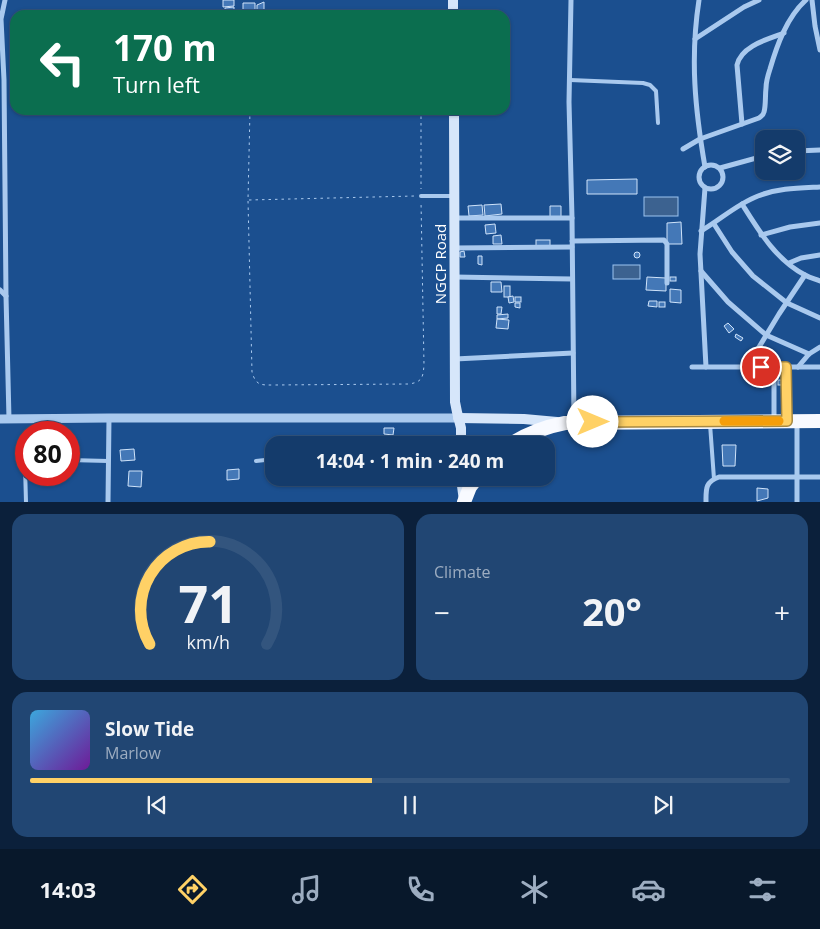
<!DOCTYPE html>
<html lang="en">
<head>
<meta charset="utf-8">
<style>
	:root { --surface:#143b6b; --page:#214673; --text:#f1f3f6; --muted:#9dadc1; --line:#33557e; --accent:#ffd166 }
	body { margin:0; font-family:"Open Sans",sans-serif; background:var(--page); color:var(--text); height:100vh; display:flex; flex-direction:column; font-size:19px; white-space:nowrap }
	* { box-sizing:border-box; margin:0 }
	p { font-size:16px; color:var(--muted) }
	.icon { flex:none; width:28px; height:28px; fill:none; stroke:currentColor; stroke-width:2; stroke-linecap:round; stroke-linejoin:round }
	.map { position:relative; height:502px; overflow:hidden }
	.details { display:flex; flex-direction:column; gap:12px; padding:12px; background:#0b203b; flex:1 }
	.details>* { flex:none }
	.banner { position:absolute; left:10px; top:10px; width:500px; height:105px; border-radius:15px; box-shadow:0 1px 4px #0004,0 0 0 1px var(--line); background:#0b6e4f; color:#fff; overflow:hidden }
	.controls { position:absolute; left:755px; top:130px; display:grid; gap:10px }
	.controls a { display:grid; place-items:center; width:50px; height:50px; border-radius:10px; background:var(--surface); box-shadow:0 1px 4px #0004,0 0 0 1px var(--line); font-size:25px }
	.speed { position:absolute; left:15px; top:421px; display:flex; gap:10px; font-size:25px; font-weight:700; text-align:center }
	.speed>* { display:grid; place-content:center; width:65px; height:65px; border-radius:50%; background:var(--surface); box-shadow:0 1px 4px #0004,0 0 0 1px var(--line); line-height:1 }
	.speed .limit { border:8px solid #d22; background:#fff; color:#111 }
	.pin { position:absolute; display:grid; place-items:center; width:42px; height:42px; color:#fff; margin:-21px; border:2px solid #fff; border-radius:50%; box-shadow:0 1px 5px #0007 }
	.me { position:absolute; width:55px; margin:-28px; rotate:90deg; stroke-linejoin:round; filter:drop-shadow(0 0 4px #0008) }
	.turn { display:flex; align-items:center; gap:18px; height:105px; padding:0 20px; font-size:22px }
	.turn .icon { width:65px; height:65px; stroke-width:2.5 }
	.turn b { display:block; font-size:35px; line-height:42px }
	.big { font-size:38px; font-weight:700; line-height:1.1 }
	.details .widget { flex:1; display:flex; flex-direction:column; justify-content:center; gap:8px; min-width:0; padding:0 18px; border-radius:15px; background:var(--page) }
	.details .dial { align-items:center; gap:0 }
	.dial svg { height:130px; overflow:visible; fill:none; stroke:var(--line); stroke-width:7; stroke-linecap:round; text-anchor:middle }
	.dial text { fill:var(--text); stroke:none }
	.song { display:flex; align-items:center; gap:15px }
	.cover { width:60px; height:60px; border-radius:8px; background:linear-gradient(135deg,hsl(200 70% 55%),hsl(280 70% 35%)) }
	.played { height:5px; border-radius:2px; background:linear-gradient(90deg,var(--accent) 45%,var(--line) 45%) }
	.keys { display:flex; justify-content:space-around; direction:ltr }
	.heat { display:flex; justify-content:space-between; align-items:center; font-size:28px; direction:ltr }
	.details .tiles { flex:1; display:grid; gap:12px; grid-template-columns:1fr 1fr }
	.widget:last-child { grid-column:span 2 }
	.trip { position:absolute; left:265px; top:436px; width:290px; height:50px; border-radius:15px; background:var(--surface); box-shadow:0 1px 4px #0004,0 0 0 1px var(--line); font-weight:700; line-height:50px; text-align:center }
	.tabs { display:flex; height:80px; justify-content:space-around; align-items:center; background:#08182b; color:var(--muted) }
	.tabs .icon { width:35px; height:35px }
	.tabs .selected { color:var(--accent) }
	.tabs b { font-size:22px; color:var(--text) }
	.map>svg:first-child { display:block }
	.water { fill:#3c6290; stroke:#9cc4f0 }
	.building { fill:#4478b7; stroke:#cfe3fa }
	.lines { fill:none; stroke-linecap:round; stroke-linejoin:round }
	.path { stroke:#a9c9ee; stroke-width:1; stroke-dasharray:2.5 4; stroke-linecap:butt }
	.service { stroke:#a9c9ee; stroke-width:4 }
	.minor { stroke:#a9c9ee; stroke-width:5 }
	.tertiary { stroke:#a9c9ee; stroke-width:9 }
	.secondary { stroke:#d6e6fa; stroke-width:10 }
	.trunk { stroke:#f8faff; stroke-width:14 }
	.route-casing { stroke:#a68842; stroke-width:12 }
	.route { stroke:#ffd166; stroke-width:9 }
	.slow { stroke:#f59e0b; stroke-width:9 }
	.labels { text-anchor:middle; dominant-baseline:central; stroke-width:5; stroke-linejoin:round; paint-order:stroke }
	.street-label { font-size:15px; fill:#fff; stroke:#1b4f8f }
</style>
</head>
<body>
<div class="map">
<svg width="820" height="502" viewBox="0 0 820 502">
	<rect width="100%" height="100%" fill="#1b4f8f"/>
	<g class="water">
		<rect x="644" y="197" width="34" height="19"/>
		<rect x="613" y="265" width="27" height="14"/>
	</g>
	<g class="building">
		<path d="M 223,0 L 234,0 L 234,6 L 223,7 Z"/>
		<path d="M 264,2 L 264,12 L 257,12 L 257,5 Z"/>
		<path d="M 243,3 L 255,3 L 255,14 L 243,13 Z"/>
		<path d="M 234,7 L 234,14 L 225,15 L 225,8 Z"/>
		<path d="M 637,179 L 637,194 L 587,194 L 587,180 Z"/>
		<path d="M 501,204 L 502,214 L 485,216 L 484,205 Z"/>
		<path d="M 482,205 L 483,215 L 469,216 L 468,206 Z"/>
		<path d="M 550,206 L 561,206 L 561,217 L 550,218 Z"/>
		<path d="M 681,222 L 682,244 L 667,244 L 667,223 Z"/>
		<path d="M 495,224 L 496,233 L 486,234 L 485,225 Z"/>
		<path d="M 501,235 L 502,244 L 493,244 L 493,236 Z"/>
		<rect x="536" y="240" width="14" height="6"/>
		<path d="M 464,251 L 465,257 L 460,257 L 460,252 Z"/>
		<circle cx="637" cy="255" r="3"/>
		<path d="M 478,256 L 482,256 L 482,265 L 478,264 Z"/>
		<path d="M 647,277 L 666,278 L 666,291 L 646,290 Z"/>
		<rect x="670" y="277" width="6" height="4"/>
		<path d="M 491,282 L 501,282 L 502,292 L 491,292 Z"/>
		<rect x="504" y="286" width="6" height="11"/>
		<path d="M 670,289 L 681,290 L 681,303 L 670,302 Z"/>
		<path d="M 513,296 L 514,302 L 509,303 L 508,297 Z"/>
		<rect x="515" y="297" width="6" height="5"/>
		<path d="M 649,301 L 657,301 L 657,307 L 648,306 Z"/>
		<rect x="659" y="302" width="6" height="5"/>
		<path d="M 515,303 L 520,303 L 520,308 L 515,307 Z"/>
		<path d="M 497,307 L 502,307 L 501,314 L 497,314 Z"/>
		<path d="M 508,314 L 508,318 L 497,319 L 497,315 Z"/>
		<path d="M 497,319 L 509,320 L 508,329 L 496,328 Z"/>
		<path d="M 728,323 L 734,329 L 729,333 L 724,326 Z"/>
		<path d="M 736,334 L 743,338 L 741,341 L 735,337 Z"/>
		<rect x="778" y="380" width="5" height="5"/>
		<path d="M 384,428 L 394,428 L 393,435 L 384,434 Z"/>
		<path d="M 379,440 L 388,441 L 387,445 L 379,445 Z"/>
		<path d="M 722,445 L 736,445 L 735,466 L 723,466 Z"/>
		<path d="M 134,449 L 135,460 L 121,461 L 120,450 Z"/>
		<path d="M 239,469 L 239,479 L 227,480 L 227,470 Z"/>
		<path d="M 129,471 L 142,471 L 141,487 L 128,486 Z"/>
		<path d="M 757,488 L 768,489 L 768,498 L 757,501 Z"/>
	</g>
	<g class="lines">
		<g class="path">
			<path d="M 250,110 L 248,200 L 252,372 C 256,386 261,385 274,385 L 409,384 C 422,382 423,378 424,365 L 421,201"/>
			<path d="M 421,110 L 421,189"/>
			<path d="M 249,200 L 415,196"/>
		</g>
		<g class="service">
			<path d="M 570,80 L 643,83 L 650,85 L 656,91 L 658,123"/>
			<path d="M 421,196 L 454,196"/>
			<path d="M 710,424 L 714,479"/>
			<path d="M 69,460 L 108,461"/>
			<path d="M 256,461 L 274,459"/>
			<path d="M 26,462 L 25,466 L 26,502"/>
		</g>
		<g class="minor">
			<path d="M 5,0 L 1,19 L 4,80 L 6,296 L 9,419"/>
			<path d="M 571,0 L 569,102 L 572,218 L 574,422"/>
			<path d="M 699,0 C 690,58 695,109 705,167"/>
			<path d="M 812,0 L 815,26 L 820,50"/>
			<path d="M 695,39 L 744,7 L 759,0"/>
			<path d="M 742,124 L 737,65 C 741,46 768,39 784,33"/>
			<path d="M 683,149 L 700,139 L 759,118 C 762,115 763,116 764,112 C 766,105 765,96 766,88 C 766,82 768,75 770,69 C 777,45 787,17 806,0"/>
			<path d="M 796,151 L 820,150"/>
			<circle cx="711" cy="177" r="12"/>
			<path d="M 720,168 L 764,156"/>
			<path d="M 705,188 L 700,254 L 706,367"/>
			<path d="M 742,204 C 759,231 776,260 805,275 C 810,278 815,279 820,281"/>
			<path d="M 455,218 L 572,218"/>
			<path d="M 714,224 L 732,252 L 753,276 L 787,303 L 820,318"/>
			<path d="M 701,231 C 720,220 737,204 758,196 C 778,188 799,188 820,187"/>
			<path d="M 761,235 L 790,227 L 820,223"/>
			<path d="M 572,241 L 664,240 L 667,244 L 667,283"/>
			<path d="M 454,248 L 572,247"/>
			<path d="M 789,263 L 801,258 L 820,255"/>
			<path d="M 701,271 L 728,302 L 766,335 L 809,354"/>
			<path d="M 455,277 L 572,279"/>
			<path d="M 0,290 L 6,296"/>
			<path d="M 455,359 L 573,353"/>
			<path d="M 692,367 L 820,367"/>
			<path d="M 747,367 L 779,314 L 805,275"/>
			<path d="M 774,367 L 774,421"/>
			<path d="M 786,367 L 787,421"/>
			<path d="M 798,367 L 809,354 L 820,347"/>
			<path d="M 797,422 L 797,502"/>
			<path d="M 108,502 L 109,418"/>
			<path d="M 706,502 C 706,489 705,482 719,477 L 820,477"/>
		</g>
		<path class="tertiary" d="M 0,419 L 109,418 L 458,418"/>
		<g class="secondary">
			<path d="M 453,0 L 453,15"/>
			<path d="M 454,110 L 455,402 L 457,412 L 461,428 L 461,445"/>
			<path d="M 458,418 L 524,419 L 557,422"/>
			<path d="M 461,478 L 464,501"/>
		</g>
		<g class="trunk">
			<path d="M 509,445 C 526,434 544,427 565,423 L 820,421"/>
			<path d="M 464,502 L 470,487 L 477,478"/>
		</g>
	</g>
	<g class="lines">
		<defs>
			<path id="route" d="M 593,422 L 787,421 L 786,367 L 761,367"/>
		</defs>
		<use href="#route" class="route-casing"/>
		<use href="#route" class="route"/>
		<path class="slow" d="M 724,421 L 779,421"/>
	</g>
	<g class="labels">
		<g class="street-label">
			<text transform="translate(440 264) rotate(-90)">NGCP Road</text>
		</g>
	</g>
</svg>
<div class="controls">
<a><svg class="icon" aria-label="layers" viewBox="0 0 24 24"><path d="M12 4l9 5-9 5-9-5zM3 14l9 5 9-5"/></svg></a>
</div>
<div class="speed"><div class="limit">80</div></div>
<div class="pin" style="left:761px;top:367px;background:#d93025"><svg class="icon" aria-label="arrive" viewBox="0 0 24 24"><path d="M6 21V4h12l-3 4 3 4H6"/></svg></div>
<svg class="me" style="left:593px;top:422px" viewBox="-20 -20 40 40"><circle r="19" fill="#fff"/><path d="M0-13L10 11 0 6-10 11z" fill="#ffd166"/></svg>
<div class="trip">14:04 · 1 min · 240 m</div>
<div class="banner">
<div class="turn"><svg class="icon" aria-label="left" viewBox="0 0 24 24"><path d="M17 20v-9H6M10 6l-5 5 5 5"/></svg><div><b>170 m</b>Turn left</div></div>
</div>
</div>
<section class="details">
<div class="tiles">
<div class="widget dial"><svg viewBox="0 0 100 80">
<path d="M14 69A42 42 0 1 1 86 69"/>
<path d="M14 69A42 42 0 0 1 51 6" stroke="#ffd166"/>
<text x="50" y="56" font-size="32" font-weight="700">71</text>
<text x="50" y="72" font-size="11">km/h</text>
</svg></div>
<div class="widget"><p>Climate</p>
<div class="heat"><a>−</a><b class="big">20°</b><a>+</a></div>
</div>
<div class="widget">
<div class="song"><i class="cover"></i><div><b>Slow Tide</b><p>Marlow</p></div></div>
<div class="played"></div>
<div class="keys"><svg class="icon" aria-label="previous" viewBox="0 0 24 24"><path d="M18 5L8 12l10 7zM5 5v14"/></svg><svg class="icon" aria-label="pause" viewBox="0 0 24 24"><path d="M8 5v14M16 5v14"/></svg><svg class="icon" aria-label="next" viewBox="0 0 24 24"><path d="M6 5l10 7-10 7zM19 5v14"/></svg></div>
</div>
</div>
</section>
<nav class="tabs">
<b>14:03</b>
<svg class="icon selected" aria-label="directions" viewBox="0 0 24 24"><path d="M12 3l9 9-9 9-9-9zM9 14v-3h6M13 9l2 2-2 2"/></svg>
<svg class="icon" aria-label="music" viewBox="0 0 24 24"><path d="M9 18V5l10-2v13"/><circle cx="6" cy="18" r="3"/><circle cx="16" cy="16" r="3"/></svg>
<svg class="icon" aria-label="phone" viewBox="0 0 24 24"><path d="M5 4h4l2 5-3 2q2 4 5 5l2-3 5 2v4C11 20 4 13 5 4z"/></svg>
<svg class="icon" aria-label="climate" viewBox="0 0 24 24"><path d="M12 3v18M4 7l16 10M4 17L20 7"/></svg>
<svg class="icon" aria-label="car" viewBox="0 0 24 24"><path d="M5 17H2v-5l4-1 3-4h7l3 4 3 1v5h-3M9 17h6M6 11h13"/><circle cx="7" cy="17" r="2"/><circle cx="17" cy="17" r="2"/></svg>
<svg class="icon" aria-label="filters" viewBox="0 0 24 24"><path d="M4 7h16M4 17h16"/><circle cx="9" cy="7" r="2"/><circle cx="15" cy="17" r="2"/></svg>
</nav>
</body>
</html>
